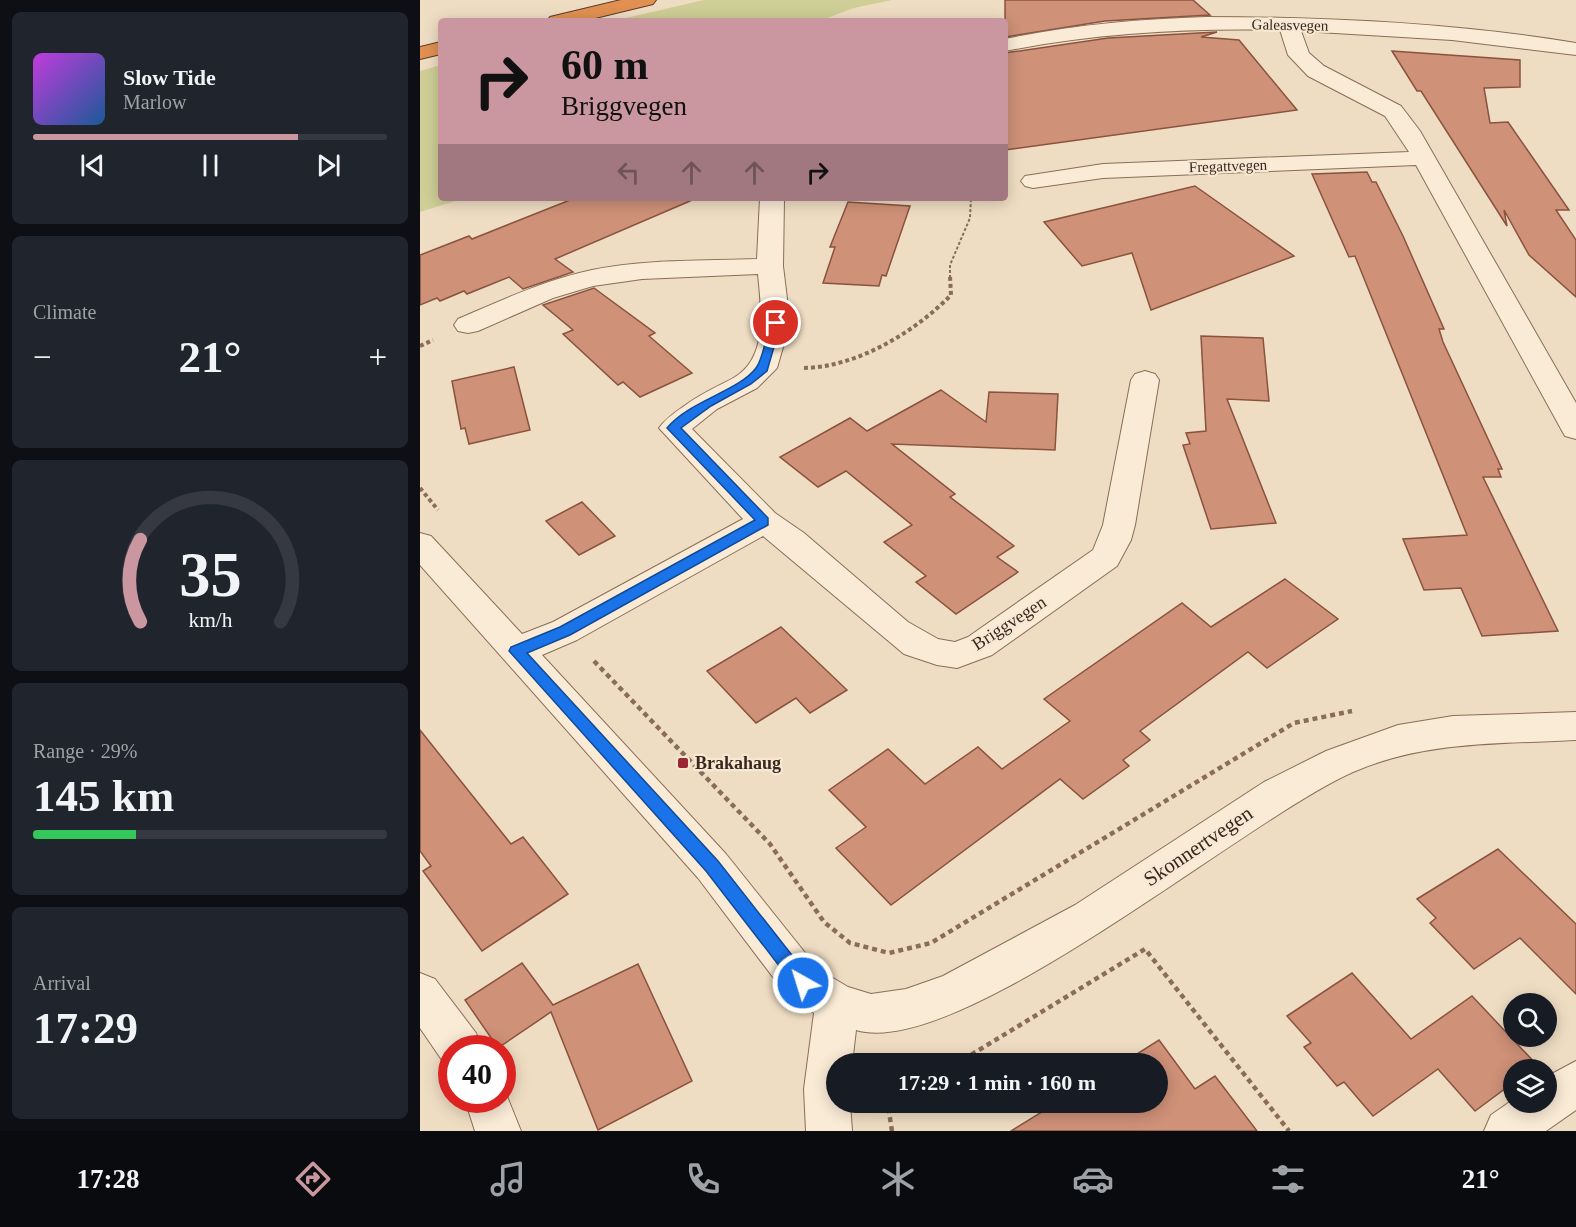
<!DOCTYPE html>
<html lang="en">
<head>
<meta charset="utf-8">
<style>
	:root { --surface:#171b24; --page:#20242c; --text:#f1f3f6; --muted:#9ea1a6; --line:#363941; --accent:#ca97a0 }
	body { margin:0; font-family:Georgia,serif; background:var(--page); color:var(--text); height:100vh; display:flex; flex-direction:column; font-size:22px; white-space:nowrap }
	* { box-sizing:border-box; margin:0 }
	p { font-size:20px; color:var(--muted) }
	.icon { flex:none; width:33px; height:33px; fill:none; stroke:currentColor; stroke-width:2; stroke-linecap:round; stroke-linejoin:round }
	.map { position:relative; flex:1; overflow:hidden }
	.side { display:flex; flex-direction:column; gap:12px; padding:12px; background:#0d0f14; width:420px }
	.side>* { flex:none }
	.top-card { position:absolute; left:18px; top:18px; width:570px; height:183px; border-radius:6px; box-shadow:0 3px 15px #0003; background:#ca97a0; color:#111; overflow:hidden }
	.controls { position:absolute; left:1083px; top:993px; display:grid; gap:12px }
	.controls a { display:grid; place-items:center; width:54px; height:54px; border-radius:50%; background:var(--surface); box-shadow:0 3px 15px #0003; font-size:30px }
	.speed { position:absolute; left:18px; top:1035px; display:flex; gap:12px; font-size:30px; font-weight:700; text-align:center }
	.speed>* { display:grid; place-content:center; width:78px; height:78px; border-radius:50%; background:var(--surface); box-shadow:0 3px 15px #0003; line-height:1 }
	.speed .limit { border:9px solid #d22; background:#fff; color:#111 }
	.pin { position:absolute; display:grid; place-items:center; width:51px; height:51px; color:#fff; margin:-26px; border:3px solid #fff; border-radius:50%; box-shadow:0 2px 6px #0007 }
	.me { position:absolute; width:66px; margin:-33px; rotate:321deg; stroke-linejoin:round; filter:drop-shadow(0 0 4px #0008) }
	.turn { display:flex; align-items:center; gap:21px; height:126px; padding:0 24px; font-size:27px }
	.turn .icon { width:78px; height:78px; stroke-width:2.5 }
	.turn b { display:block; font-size:42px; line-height:51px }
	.lanes { display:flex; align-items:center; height:57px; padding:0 24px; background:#0003; justify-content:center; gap:30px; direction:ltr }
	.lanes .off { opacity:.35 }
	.big { font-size:45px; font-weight:700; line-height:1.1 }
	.side .widget { flex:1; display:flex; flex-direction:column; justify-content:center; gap:9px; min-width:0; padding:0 21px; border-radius:9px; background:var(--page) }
	.side .dial { align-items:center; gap:0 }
	.dial svg { height:156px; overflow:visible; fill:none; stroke:var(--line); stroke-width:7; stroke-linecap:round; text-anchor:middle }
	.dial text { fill:var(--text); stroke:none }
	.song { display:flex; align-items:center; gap:18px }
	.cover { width:72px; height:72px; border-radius:9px; background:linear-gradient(135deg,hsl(290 70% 55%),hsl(210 70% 35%)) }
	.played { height:6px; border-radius:3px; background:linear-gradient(90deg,var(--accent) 75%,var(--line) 75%) }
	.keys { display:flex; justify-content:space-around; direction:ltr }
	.heat { display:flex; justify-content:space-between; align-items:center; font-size:33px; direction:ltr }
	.charge { height:9px; border-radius:4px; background:linear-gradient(90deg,#34c759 29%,var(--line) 0) }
	.trip { position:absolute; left:406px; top:1053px; width:342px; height:60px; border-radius:30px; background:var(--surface); box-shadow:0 3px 15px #0003; font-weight:700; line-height:60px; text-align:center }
	.menu { display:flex; height:96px; justify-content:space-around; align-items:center; background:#090b0e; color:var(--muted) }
	.menu .icon { width:42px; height:42px }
	.menu .active { color:var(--accent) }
	.menu b { font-size:27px; color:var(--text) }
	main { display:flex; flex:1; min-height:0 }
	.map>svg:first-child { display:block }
	.green { fill:#cece96 }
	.building { fill:#cf9178; stroke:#8a533e; stroke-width:1.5 }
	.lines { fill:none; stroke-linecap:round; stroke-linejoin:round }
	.minor-casing { stroke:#8a6d59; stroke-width:2 }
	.highway-casing { stroke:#583c2d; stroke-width:2 }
	.path-far2 { stroke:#8a6d59; stroke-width:2; stroke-dasharray:3 2; stroke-linecap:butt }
	.path-far1 { stroke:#8a6d59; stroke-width:4; stroke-dasharray:4 3; stroke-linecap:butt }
	.path { stroke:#8a6d59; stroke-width:4.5; stroke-dasharray:5 4; stroke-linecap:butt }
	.minor { fill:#faebd6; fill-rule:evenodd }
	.highway { fill:#e19051; fill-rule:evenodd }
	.route { fill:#1a73e8; stroke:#114b97; stroke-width:1.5 }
	.poi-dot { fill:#9b2736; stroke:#f6e8d3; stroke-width:2 }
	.labels { text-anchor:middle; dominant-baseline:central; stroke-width:4.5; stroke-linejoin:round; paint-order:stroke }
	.far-street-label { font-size:15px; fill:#3a281e; stroke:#f6e8d3 }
	.street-label { font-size:18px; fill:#3a281e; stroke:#f6e8d3 }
	.poi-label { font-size:18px; font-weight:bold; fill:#3a281e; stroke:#f6e8d3; text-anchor:start }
	.near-street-label { font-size:21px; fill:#3a281e; stroke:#f6e8d3 }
</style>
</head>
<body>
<main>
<section class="side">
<div class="widget">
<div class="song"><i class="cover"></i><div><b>Slow Tide</b><p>Marlow</p></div></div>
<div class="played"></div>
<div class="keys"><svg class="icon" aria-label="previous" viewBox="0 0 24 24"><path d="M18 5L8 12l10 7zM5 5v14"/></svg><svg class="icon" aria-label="pause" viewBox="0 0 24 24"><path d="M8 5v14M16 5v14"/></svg><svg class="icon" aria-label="next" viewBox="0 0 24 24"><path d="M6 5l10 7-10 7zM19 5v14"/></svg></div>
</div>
<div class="widget"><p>Climate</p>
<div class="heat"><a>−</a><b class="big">21°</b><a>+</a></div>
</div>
<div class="widget dial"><svg viewBox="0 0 100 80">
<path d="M14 69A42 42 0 1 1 86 69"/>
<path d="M14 69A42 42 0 0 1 14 27" stroke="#ca97a0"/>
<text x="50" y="56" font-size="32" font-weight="700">35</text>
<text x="50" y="72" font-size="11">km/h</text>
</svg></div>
<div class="widget"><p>Range · 29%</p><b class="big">145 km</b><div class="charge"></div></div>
<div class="widget"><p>Arrival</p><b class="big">17:29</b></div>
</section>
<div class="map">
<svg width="1156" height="1131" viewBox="0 0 1156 1131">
	<rect width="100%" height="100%" fill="#efddc3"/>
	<g class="green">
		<path d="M 284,0 L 472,0 L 434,8 L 399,21 L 193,21 Z"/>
		<path d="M 21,65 L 21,198 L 45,198 L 0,212 L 0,71 Z"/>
	</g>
	<g class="building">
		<path d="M 585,0 L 773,0 L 790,15 L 685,21 L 585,37 Z"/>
		<path d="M 797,32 L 781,37 L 819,40 L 877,110 L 585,150 L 585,53 L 688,38 Z"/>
		<path d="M 972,51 L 1100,60 L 1100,87 L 1064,88 L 1070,123 L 1088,122 L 1149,210 L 1136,210 L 1156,240 L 1156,297 L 1109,255 L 1084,210 L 1087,226 L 1001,91 L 997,91 Z"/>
		<path d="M 947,172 L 952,182 L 956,182 L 983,236 L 1024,329 L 1019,329 L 1023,342 L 1082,469 L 1078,469 L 1081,477 L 1063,477 L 1138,631 L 1062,636 L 1041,588 L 1004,590 L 983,539 L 1047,535 L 935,256 L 929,257 L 892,174 Z"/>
		<path d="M 775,186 L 874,256 L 731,310 L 712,253 L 662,266 L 624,222 Z"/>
		<path d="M 155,198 L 277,198 L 135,259 L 153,272 L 103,289 L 89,277 L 47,294 L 44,291 L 20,301 L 17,298 L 0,305 L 0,255 L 49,236 L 52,239 Z"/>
		<path d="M 428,202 L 490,206 L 466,276 L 462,275 L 459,286 L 403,283 L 415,247 L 410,247 Z"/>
		<path d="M 174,288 L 235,333 L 229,336 L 272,373 L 220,397 L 203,382 L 198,385 L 143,334 L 153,330 L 123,305 Z"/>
		<path d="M 781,336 L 843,338 L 849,401 L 807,399 L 856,523 L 791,529 L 763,445 L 770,444 L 766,433 L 786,431 Z"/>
		<path d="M 94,367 L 110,430 L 49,444 L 45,428 L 41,429 L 32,381 Z"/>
		<path d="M 521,390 L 566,422 L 569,392 L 638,394 L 635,450 L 472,444 L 535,494 L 530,497 L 594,546 L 577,557 L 598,572 L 536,614 L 496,582 L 506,576 L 464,542 L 492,525 L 426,471 L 398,487 L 360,457 L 430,418 L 447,431 Z"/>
		<path d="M 162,502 L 195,536 L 159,555 L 126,521 Z"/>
		<path d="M 865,579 L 918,619 L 847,668 L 828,652 L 720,731 L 730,740 L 703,760 L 709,766 L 663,799 L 640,779 L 471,905 L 416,848 L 446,827 L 409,790 L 468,749 L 505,784 L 558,747 L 582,769 L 650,721 L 624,699 L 762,603 L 791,627 Z"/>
		<path d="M 361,627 L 427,690 L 390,713 L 376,698 L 336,723 L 287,671 Z"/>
		<path d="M 0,730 L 91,844 L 103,837 L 148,894 L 62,951 L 3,871 L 11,866 L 0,851 Z"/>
		<path d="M 1078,849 L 1156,924 L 1156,994 L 1100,938 L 1054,969 L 1010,923 L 1016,918 L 997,899 Z"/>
		<path d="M 102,963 L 133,1005 L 218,964 L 272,1081 L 178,1130 L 131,1012 L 78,1048 L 45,1000 Z"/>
		<path d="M 932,973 L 991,1039 L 1052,996 L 1117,1065 L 1110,1070 L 1094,1070 L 1094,1082 L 1055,1111 L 1018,1069 L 953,1116 L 924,1082 L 917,1086 L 884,1047 L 891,1043 L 867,1016 Z"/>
		<path d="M 739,1040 L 775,1089 L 795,1076 L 837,1131 L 591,1131 L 638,1102 L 738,1102 L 738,1064 L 701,1064 Z"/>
	</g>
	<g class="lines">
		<defs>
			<g id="minor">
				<path d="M 786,17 C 910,17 1034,23 1156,43 L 1156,55 L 1032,40 L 881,31 L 889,53 L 904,66 L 981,106 L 1000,131 L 1156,403 L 1156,439 L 1145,436 L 1141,429 L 996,165 L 683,178 L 613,188 L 605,186 L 601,181 L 605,176 L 683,164 L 989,152 L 965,116 L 888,76 L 868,55 L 860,30 C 767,28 676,33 585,51 L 585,39 C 652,25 718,19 786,17 Z"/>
				<path d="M 340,198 L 364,198 L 363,266 L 370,323 L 357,368 L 337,388 L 297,409 L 272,429 L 355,513 L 384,533 L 488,622 L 518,639 L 535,642 L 548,637 L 673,550 L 683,525 L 711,380 L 715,374 L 725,371 L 735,374 L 739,380 L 715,525 L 711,540 L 697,566 L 572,655 L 537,668 L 517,665 L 484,654 L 343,536 L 157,640 L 122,655 L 306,854 L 398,969 L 428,987 L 451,994 L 486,989 L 523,976 L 655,905 L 844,782 L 906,751 L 978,725 L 1033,716 L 1156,712 L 1156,740 C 1080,744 1004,741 933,772 C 826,819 539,1061 436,1030 L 432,1064 L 417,1064 L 417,1102 L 430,1102 L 432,1131 L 386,1131 L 384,1089 L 394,1013 L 368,997 L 278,878 L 0,565 L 0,533 L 11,536 L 102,634 L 133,622 L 323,519 L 239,428 C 246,418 257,411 267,404 C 282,393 299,386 315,377 C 349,356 341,307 338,274 L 222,279 L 173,286 L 133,298 L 58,331 L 48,333 L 38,331 L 34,325 L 38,319 C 82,300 125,280 172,270 C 226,259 282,261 337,259 Z"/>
				<path d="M 0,973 L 15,979 L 56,1033 L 62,1048 L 32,1048 L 32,1066 L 24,1063 L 0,1028 Z"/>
				<path d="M 1156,1061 L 1156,1110 L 1126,1131 L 1064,1131 L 1071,1115 L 1094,1099 L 1094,1102 L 1126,1102 L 1126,1077 Z"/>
				<path d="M 82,1084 L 101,1131 L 55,1131 L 45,1100 L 82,1100 Z"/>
			</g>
			<g id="highway">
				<path d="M 201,0 L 236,0 L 233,4 L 163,21 L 127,21 L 130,17 Z"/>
				<path d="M 21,42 L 21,54 L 0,59 L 0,47 Z"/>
			</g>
		</defs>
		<use href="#minor" class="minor-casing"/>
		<use href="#highway" class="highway-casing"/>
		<path class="path-far2" d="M 530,278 L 530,265 L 550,218 L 551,198"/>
		<g class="path-far1">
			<path d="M 0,346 L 13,340"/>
			<path d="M 384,368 C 437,367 495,332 531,295 L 530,276"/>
			<path d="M 0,488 L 18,510"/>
		</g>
		<g class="path">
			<path d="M 174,661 L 350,844 L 404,922 L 430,943 L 469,953 L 511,943 L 874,723 L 932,711"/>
			<path d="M 536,1064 L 725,949 L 869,1131"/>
			<path d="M 472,1131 L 469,1112 L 479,1102"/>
		</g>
		<use href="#minor" class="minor"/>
		<use href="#highway" class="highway"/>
	</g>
	<path class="route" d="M 356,319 L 361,323 L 347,371 L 331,384 L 291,406 L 261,428 L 348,518 L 348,525 L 150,635 L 107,653 L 298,861 L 389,977 L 392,983 L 389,989 L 383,991 L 377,989 L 286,871 L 89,651 L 91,647 L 140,627 L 335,520 L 247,428 C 269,401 319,391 336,368 C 344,357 346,335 350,323 Z"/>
	<rect class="poi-dot" x="257" y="757" width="12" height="12" rx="3"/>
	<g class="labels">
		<g class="far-street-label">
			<text transform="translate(870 25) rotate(1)">Galeasvegen</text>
			<text transform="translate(808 166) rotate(-2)">Fregattvegen</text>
		</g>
		<g class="street-label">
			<text transform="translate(589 623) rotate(-33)">Briggvegen</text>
		</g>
		<g class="poi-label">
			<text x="275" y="763">Brakahaug</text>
		</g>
		<g class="near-street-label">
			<text transform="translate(778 846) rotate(-34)">Skonnertvegen</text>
		</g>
	</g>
</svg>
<div class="controls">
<a><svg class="icon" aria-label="search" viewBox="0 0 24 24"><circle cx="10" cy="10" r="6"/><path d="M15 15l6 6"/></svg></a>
<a><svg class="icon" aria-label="layers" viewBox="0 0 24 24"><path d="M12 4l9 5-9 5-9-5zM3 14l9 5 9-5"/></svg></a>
</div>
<div class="speed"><div class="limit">40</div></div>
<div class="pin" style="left:356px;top:323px;background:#d93025"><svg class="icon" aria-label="arrive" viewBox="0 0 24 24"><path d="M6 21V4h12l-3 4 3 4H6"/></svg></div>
<svg class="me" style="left:383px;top:983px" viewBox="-20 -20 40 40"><circle r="17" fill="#1a73e8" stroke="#fff" stroke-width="3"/><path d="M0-11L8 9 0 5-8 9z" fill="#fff"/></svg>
<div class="trip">17:29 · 1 min · 160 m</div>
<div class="top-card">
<div class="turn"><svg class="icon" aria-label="right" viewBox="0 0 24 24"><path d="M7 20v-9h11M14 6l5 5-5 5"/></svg><div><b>60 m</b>Briggvegen</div></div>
<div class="lanes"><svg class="icon off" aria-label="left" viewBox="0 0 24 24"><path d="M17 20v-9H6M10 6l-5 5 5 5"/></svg><svg class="icon off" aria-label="ahead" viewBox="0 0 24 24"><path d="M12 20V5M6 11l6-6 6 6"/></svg><svg class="icon off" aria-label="ahead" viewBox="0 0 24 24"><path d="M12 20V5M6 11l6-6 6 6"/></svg><svg class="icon" aria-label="right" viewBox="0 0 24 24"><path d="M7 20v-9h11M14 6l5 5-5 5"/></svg></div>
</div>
</div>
</main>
<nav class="menu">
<b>17:28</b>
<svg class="icon active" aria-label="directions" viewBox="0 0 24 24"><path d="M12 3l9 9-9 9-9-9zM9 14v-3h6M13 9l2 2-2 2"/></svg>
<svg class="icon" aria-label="music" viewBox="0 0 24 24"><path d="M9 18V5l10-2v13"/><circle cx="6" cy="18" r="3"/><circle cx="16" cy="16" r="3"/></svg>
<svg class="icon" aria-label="phone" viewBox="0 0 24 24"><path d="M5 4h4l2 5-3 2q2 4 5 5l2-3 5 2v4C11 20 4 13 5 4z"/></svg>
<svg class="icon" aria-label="climate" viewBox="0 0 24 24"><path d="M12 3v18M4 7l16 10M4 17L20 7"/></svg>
<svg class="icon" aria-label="car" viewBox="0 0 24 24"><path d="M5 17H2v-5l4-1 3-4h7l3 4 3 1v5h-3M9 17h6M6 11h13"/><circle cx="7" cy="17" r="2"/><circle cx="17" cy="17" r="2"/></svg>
<svg class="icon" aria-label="filters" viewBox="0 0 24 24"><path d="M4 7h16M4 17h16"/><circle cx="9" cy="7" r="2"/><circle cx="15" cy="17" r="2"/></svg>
<b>21°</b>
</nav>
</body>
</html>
